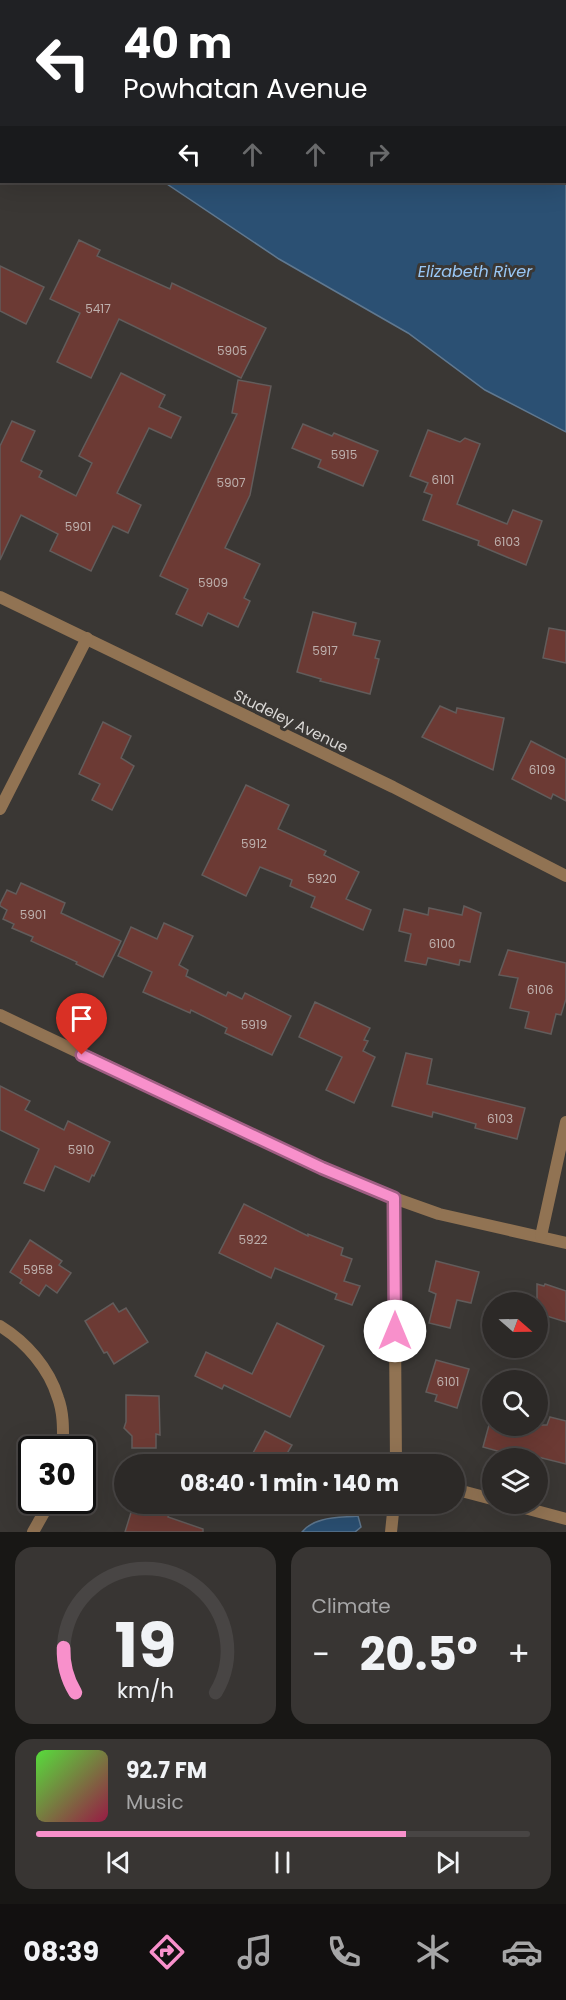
<!DOCTYPE html>
<html lang="en">
<head>
<meta charset="utf-8">
<style>
	:root { --surface:#2c2927; --page:#383533; --text:#f1f3f6; --muted:#a6a6a7; --line:#484544; --accent:#f890cb }
	body { margin:0; font-family:Poppins,sans-serif; background:var(--page); color:var(--text); height:100vh; display:flex; flex-direction:column; font-size:22px; white-space:nowrap }
	* { box-sizing:border-box; margin:0 }
	p { font-size:20px; color:var(--muted) }
	.icon { flex:none; width:33px; height:33px; fill:none; stroke:currentColor; stroke-width:2; stroke-linecap:round; stroke-linejoin:round }
	.map { position:relative; height:1532px; overflow:hidden }
	.side { display:flex; flex-direction:column; gap:15px; padding:15px; background:#181715; flex:1 }
	.side>* { flex:none }
	.hud { position:absolute; left:0px; top:0px; width:567px; height:183px; box-shadow:0 6px 24px #0002,0 0 0 2px var(--line); background:#202124; color:#fff; overflow:hidden }
	.needle { width:39px; rotate:110deg }
	.fabs { position:absolute; left:482px; top:1292px; display:grid; gap:12px }
	.fabs a { display:grid; place-items:center; width:66px; height:66px; border-radius:50%; background:var(--surface); box-shadow:0 6px 24px #0002,0 0 0 2px var(--line); font-size:30px }
	.speed { position:absolute; left:18px; top:1436px; display:flex; gap:12px; font-size:30px; font-weight:700; text-align:center }
	.speed>* { display:grid; place-content:center; width:78px; height:78px; border-radius:50%; background:var(--surface); box-shadow:0 6px 24px #0002,0 0 0 2px var(--line); line-height:1 }
	.speed .limit { border:3px solid #111; border-radius:9px; background:#fff; color:#111 }
	.pin { position:absolute; display:grid; place-items:center; width:51px; height:51px; color:#fff; margin:-62px -26px; border-radius:50% 50% 50% 0; rotate:-45deg; box-shadow:0 0 6px #0007 }
	.pin .icon { rotate:45deg }
	.me { position:absolute; width:66px; margin:-33px; rotate:0deg; stroke-linejoin:round; filter:drop-shadow(0 0 4px #0008) }
	.turn { display:flex; align-items:center; gap:21px; height:126px; padding:0 24px; font-size:27px }
	.turn .icon { width:78px; height:78px; stroke-width:2.5 }
	.turn b { display:block; font-size:42px; line-height:51px }
	.lanes { display:flex; align-items:center; height:57px; padding:0 24px; background:#0003; justify-content:center; gap:30px; direction:ltr }
	.lanes .off { opacity:.35 }
	.big { font-size:45px; font-weight:700; line-height:1.1 }
	.side .card { flex:1; display:flex; flex-direction:column; justify-content:center; gap:9px; min-width:0; padding:0 21px; border-radius:18px; background:var(--page) }
	.side .dial { align-items:center; gap:0 }
	.dial svg { height:156px; overflow:visible; fill:none; stroke:var(--line); stroke-width:7; stroke-linecap:round; text-anchor:middle }
	.dial text { fill:var(--text); stroke:none }
	.song { display:flex; align-items:center; gap:18px }
	.cover { width:72px; height:72px; border-radius:9px; background:linear-gradient(135deg,hsl(110 70% 55%),hsl(340 70% 35%)) }
	.played { height:6px; border-radius:3px; background:linear-gradient(90deg,var(--accent) 75%,var(--line) 75%) }
	.keys { display:flex; justify-content:space-around; direction:ltr }
	.heat { display:flex; justify-content:space-between; align-items:center; font-size:33px; direction:ltr }
	.side .tiles { flex:1; display:grid; gap:15px; grid-template-columns:1fr 1fr }
	.card:last-child { grid-column:span 2 }
	.trip { position:absolute; left:114px; top:1454px; width:351px; height:60px; border-radius:30px; background:var(--surface); box-shadow:0 6px 24px #0002,0 0 0 2px var(--line); font-weight:700; line-height:60px; text-align:center }
	.menu { display:flex; height:96px; justify-content:space-around; align-items:center; background:#121010; color:var(--muted) }
	.menu .icon { width:42px; height:42px }
	.menu .active { color:var(--accent) }
	.menu b { font-size:27px; color:var(--text) }
	.map>svg:first-child { display:block }
	.water { fill:#2b5073; stroke:#5f7890; stroke-width:1.5 }
	.building { fill:#6c3a34; stroke:#625c5b; stroke-width:1.5 }
	.lines { fill:none; stroke-linecap:round; stroke-linejoin:round }
	.minor { stroke:#917353; stroke-width:12 }
	.route-casing { stroke:#a15e84; stroke-width:15 }
	.route { stroke:#f890cb; stroke-width:10 }
	.labels { text-anchor:middle; dominant-baseline:central; stroke-width:6; stroke-linejoin:round; paint-order:stroke }
	.number-label { font-size:12px; fill:#beb0ad }
	.street-label { font-size:15px; fill:#d9d7d5; stroke:#3a3734 }
	.water-label { font-size:16px; font-style:italic; fill:#99c7f5; stroke:#3a3734 }
</style>
</head>
<body>
<div class="map">
<svg width="566" height="1532" viewBox="0 0 566 1532">
	<rect width="100%" height="100%" fill="#3a3734"/>
	<g class="water">
		<path d="M 0,0 L 566,0 L 566,432 L 485,390 L 408,333 L 279,259 L 164,182 L 566,182 L 566,2 L 2,2 L 1,78 Z"/>
		<path d="M 358,1516 L 361,1527 L 355,1532 L 302,1532 C 315,1516 339,1518 358,1516 Z"/>
	</g>
	<g class="building">
		<path d="M 79,240 L 100,250 L 97,256 L 170,289 L 172,283 L 266,328 L 241,378 L 119,319 L 91,378 L 57,362 L 80,313 L 50,299 Z"/>
		<path d="M 0,266 L 44,287 L 26,324 L 0,311 Z"/>
		<path d="M 121,373 L 165,395 L 159,407 L 181,417 L 171,438 L 149,428 L 117,493 L 141,505 L 128,533 L 113,526 L 91,571 L 50,551 L 58,534 L 21,515 L 0,560 L 0,446 L 12,421 L 35,431 L 21,461 L 42,471 L 39,477 L 76,496 L 92,463 L 79,456 Z"/>
		<path d="M 238,380 L 271,386 L 250,495 L 225,548 L 260,564 L 244,598 L 250,601 L 238,627 L 208,613 L 202,626 L 176,614 L 188,589 L 160,576 L 237,414 L 232,413 Z"/>
		<path d="M 303,424 L 332,436 L 334,433 L 378,451 L 363,486 L 318,467 L 321,460 L 292,448 Z"/>
		<path d="M 428,430 L 460,442 L 465,438 L 480,444 L 457,504 L 507,524 L 513,510 L 542,521 L 526,565 L 478,545 L 479,541 L 423,520 L 432,495 L 424,492 L 428,483 L 410,476 Z"/>
		<path d="M 313,612 L 356,623 L 353,635 L 380,641 L 375,658 L 379,659 L 370,694 L 320,681 L 321,679 L 297,672 Z"/>
		<path d="M 549,628 L 566,631 L 566,663 L 543,658 Z"/>
		<path d="M 440,706 L 456,713 L 457,708 L 504,718 L 493,770 L 422,737 Z"/>
		<path d="M 103,722 L 131,736 L 121,758 L 134,766 L 112,810 L 92,800 L 100,784 L 79,774 Z"/>
		<path d="M 531,741 L 566,759 L 566,801 L 553,794 L 551,799 L 512,779 Z"/>
		<path d="M 246,785 L 289,805 L 278,829 L 326,851 L 324,855 L 359,872 L 346,899 L 371,910 L 363,930 L 311,907 L 315,897 L 290,886 L 292,880 L 260,867 L 246,896 L 202,875 Z"/>
		<path d="M 21,883 L 65,903 L 61,913 L 121,941 L 103,977 L 76,964 L 77,962 L 31,941 L 33,937 L 12,928 L 14,924 L 3,919 L 7,910 L 0,906 L 0,904 L 7,890 L 16,894 Z"/>
		<path d="M 464,906 L 481,913 L 470,962 L 460,960 L 459,965 L 428,958 L 426,965 L 405,961 L 411,934 L 399,931 L 404,909 L 428,915 L 429,908 L 462,915 Z"/>
		<path d="M 164,923 L 193,936 L 179,965 L 188,970 L 186,976 L 226,996 L 228,992 L 242,999 L 245,993 L 291,1016 L 272,1055 L 225,1033 L 227,1028 L 191,1010 L 190,1013 L 143,992 L 152,972 L 118,956 L 131,927 L 157,939 Z"/>
		<path d="M 508,950 L 566,963 L 566,999 L 561,1015 L 556,1014 L 551,1034 L 525,1028 L 529,1012 L 510,1008 L 518,978 L 499,975 Z"/>
		<path d="M 315,1002 L 370,1028 L 364,1040 L 368,1041 L 363,1051 L 375,1057 L 354,1103 L 326,1090 L 342,1057 L 299,1037 Z"/>
		<path d="M 406,1053 L 432,1059 L 427,1084 L 525,1108 L 517,1139 L 475,1128 L 476,1124 L 433,1112 L 432,1117 L 392,1106 Z"/>
		<path d="M 0,1086 L 30,1101 L 25,1110 L 64,1130 L 68,1121 L 110,1142 L 94,1176 L 92,1175 L 89,1182 L 55,1166 L 44,1191 L 24,1183 L 39,1149 L 0,1130 Z"/>
		<path d="M 244,1204 L 308,1236 L 308,1234 L 343,1248 L 341,1255 L 352,1259 L 344,1281 L 360,1286 L 352,1305 L 335,1299 L 337,1294 L 275,1268 L 271,1278 L 219,1253 Z"/>
		<path d="M 30,1240 L 62,1261 L 59,1265 L 71,1273 L 57,1293 L 46,1285 L 39,1296 L 20,1283 L 22,1280 L 10,1272 Z"/>
		<path d="M 436,1261 L 479,1272 L 471,1303 L 457,1300 L 450,1328 L 429,1323 L 436,1294 L 429,1291 Z"/>
		<path d="M 537,1284 L 544,1286 L 545,1284 L 566,1291 L 566,1322 L 537,1313 Z"/>
		<path d="M 113,1303 L 119,1312 L 126,1308 L 148,1342 L 114,1364 L 107,1352 L 104,1353 L 85,1321 Z"/>
		<path d="M 277,1323 L 324,1346 L 290,1417 L 224,1385 L 222,1389 L 195,1376 L 206,1352 L 252,1374 Z"/>
		<path d="M 436,1360 L 469,1369 L 457,1408 L 435,1401 L 437,1395 L 426,1392 Z"/>
		<path d="M 126,1395 L 159,1396 L 160,1435 L 156,1434 L 156,1448 L 132,1448 L 132,1436 L 124,1428 L 126,1422 Z"/>
		<path d="M 550,1417 L 566,1421 L 566,1464 L 530,1455 L 516,1452 L 515,1456 L 483,1447 L 489,1425 L 547,1425 Z"/>
		<path d="M 265,1431 L 292,1445 L 281,1464 L 247,1464 Z"/>
		<path d="M 134,1503 L 144,1503 L 169,1512 L 168,1517 L 203,1529 L 203,1532 L 125,1532 Z"/>
	</g>
	<g class="lines">
		<g class="minor">
			<path d="M 0,597 L 393,787 L 566,876"/>
			<path d="M 0,809 L 87,638"/>
			<path d="M 0,1015 L 323,1168 L 394,1198 L 439,1214 L 566,1243"/>
			<path d="M 394,1198 L 396,1464"/>
			<path d="M 541,1236 L 566,1122"/>
			<path d="M 0,1326 C 26,1342 49,1368 58,1398 C 64,1414 63,1432 63,1449"/>
			<path d="M 454,1489 L 492,1499"/>
			<path d="M 506,1503 L 566,1519"/>
			<path d="M 33,1532 L 51,1500"/>
			<path d="M 391,1532 L 394,1503"/>
		</g>
	</g>
	<g class="lines">
		<defs>
			<path id="route" d="M 82,1055 L 322,1168 L 394,1198 L 395,1331"/>
		</defs>
		<use href="#route" class="route-casing"/>
		<use href="#route" class="route"/>
	</g>
	<g class="labels">
		<g class="number-label">
			<text x="98" y="308">5417</text>
			<text x="232" y="350">5905</text>
			<text x="344" y="454">5915</text>
			<text x="443" y="479">6101</text>
			<text x="231" y="482">5907</text>
			<text x="78" y="526">5901</text>
			<text x="507" y="541">6103</text>
			<text x="213" y="582">5909</text>
			<text x="325" y="650">5917</text>
			<text x="542" y="769">6109</text>
			<text x="254" y="843">5912</text>
			<text x="322" y="878">5920</text>
			<text x="33" y="914">5901</text>
			<text x="442" y="943">6100</text>
			<text x="540" y="989">6106</text>
			<text x="254" y="1024">5919</text>
			<text x="500" y="1118">6103</text>
			<text x="81" y="1149">5910</text>
			<text x="253" y="1239">5922</text>
			<text x="38" y="1269">5958</text>
			<text x="448" y="1381">6101</text>
		</g>
		<g class="street-label">
			<text transform="translate(291 721) rotate(26)">Studeley Avenue</text>
		</g>
		<g class="water-label">
			<text x="475" y="271">Elizabeth River</text>
		</g>
	</g>
</svg>
<div class="fabs">
<a><svg class="needle" viewBox="-14 -14 28 28"><path d="M0-13l5 13h-10z" fill="#e53935"/><path d="M0 13l5-13h-10z" fill="#a6a6a7"/></svg></a>
<a><svg class="icon" aria-label="search" viewBox="0 0 24 24"><circle cx="10" cy="10" r="6"/><path d="M15 15l6 6"/></svg></a>
<a><svg class="icon" aria-label="layers" viewBox="0 0 24 24"><path d="M12 4l9 5-9 5-9-5zM3 14l9 5 9-5"/></svg></a>
</div>
<div class="speed"><div class="limit">30</div></div>
<div class="pin" style="left:82px;top:1055px;background:#d93025"><svg class="icon" aria-label="arrive" viewBox="0 0 24 24"><path d="M6 21V4h12l-3 4 3 4H6"/></svg></div>
<svg class="me" style="left:395px;top:1331px" viewBox="-20 -20 40 40"><circle r="19" fill="#fff"/><path d="M0-13L10 11 0 6-10 11z" fill="#f890cb"/></svg>
<div class="trip">08:40 · 1 min · 140 m</div>
<div class="hud">
<div class="turn"><svg class="icon" aria-label="left" viewBox="0 0 24 24"><path d="M17 20v-9H6M10 6l-5 5 5 5"/></svg><div><b>40 m</b>Powhatan Avenue</div></div>
<div class="lanes"><svg class="icon" aria-label="left" viewBox="0 0 24 24"><path d="M17 20v-9H6M10 6l-5 5 5 5"/></svg><svg class="icon off" aria-label="ahead" viewBox="0 0 24 24"><path d="M12 20V5M6 11l6-6 6 6"/></svg><svg class="icon off" aria-label="ahead" viewBox="0 0 24 24"><path d="M12 20V5M6 11l6-6 6 6"/></svg><svg class="icon off" aria-label="right" viewBox="0 0 24 24"><path d="M7 20v-9h11M14 6l5 5-5 5"/></svg></div>
</div>
</div>
<section class="side">
<div class="tiles">
<div class="card dial"><svg viewBox="0 0 100 80">
<path d="M14 69A42 42 0 1 1 86 69"/>
<path d="M14 69A42 42 0 0 1 8 46" stroke="#f890cb"/>
<text x="50" y="56" font-size="32" font-weight="700">19</text>
<text x="50" y="72" font-size="11">km/h</text>
</svg></div>
<div class="card"><p>Climate</p>
<div class="heat"><a>−</a><b class="big">20.5°</b><a>+</a></div>
</div>
<div class="card">
<div class="song"><i class="cover"></i><div><b>92.7 FM</b><p>Music</p></div></div>
<div class="played"></div>
<div class="keys"><svg class="icon" aria-label="previous" viewBox="0 0 24 24"><path d="M18 5L8 12l10 7zM5 5v14"/></svg><svg class="icon" aria-label="pause" viewBox="0 0 24 24"><path d="M8 5v14M16 5v14"/></svg><svg class="icon" aria-label="next" viewBox="0 0 24 24"><path d="M6 5l10 7-10 7zM19 5v14"/></svg></div>
</div>
</div>
</section>
<nav class="menu">
<b>08:39</b>
<svg class="icon active" aria-label="directions" viewBox="0 0 24 24"><path d="M12 3l9 9-9 9-9-9zM9 14v-3h6M13 9l2 2-2 2"/></svg>
<svg class="icon" aria-label="music" viewBox="0 0 24 24"><path d="M9 18V5l10-2v13"/><circle cx="6" cy="18" r="3"/><circle cx="16" cy="16" r="3"/></svg>
<svg class="icon" aria-label="phone" viewBox="0 0 24 24"><path d="M5 4h4l2 5-3 2q2 4 5 5l2-3 5 2v4C11 20 4 13 5 4z"/></svg>
<svg class="icon" aria-label="climate" viewBox="0 0 24 24"><path d="M12 3v18M4 7l16 10M4 17L20 7"/></svg>
<svg class="icon" aria-label="car" viewBox="0 0 24 24"><path d="M5 17H2v-5l4-1 3-4h7l3 4 3 1v5h-3M9 17h6M6 11h13"/><circle cx="7" cy="17" r="2"/><circle cx="17" cy="17" r="2"/></svg>
</nav>
</body>
</html>
